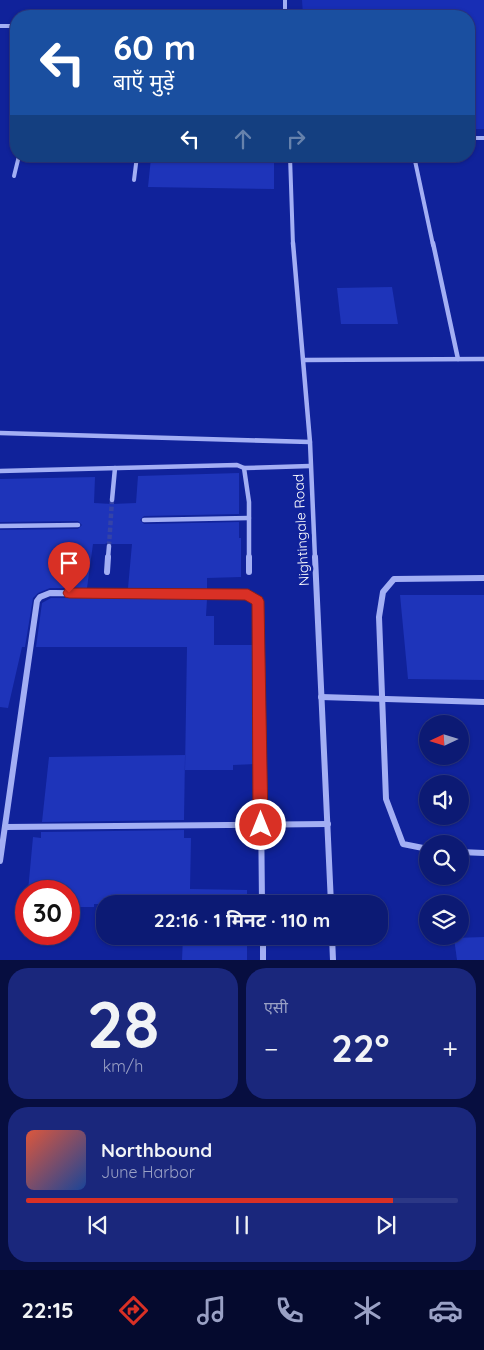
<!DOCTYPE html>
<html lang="hi">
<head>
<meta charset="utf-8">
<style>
	:root { --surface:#0c1a74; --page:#1a277c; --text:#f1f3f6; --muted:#9aa1c5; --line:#2c3886; --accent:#d93025 }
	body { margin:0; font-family:Quicksand,"Noto Sans Devanagari",sans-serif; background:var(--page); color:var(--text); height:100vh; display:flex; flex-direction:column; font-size:19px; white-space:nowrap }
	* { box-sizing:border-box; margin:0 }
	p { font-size:16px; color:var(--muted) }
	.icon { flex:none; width:28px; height:28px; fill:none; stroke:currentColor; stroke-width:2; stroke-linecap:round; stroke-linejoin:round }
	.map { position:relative; height:960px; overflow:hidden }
	.drawer { display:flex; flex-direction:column; gap:8px; padding:8px; background:#070e40; flex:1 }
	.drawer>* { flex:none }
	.guide { position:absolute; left:10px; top:10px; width:465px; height:152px; border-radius:20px; box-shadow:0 1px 4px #0004,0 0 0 1px var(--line); background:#1a4fa0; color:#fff; overflow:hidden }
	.needle { width:32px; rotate:266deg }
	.controls { position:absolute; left:419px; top:715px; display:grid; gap:10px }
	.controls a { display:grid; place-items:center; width:50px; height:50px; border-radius:50%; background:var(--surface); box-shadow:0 1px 4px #0004,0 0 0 1px var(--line); font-size:25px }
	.speed { position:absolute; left:15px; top:880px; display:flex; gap:10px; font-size:25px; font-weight:700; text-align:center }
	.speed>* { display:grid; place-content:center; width:65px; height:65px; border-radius:50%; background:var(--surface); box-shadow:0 1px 4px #0004,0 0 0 1px var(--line); line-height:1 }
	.speed .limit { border:8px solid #d22; background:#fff; color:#111 }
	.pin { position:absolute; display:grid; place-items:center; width:42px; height:42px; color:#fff; margin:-51px -21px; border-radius:50% 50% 50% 0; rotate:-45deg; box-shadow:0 0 5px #0007 }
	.pin .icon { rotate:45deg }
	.me { position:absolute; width:55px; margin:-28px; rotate:0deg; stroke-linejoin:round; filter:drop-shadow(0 0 4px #0008) }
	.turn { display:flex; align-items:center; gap:18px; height:105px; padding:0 20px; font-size:22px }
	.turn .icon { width:65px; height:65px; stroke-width:2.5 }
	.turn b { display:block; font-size:35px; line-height:42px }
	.lanes { display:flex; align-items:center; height:48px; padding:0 20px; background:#0003; justify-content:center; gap:25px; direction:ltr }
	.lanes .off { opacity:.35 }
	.big { font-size:38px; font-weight:700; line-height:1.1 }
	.drawer .widget { flex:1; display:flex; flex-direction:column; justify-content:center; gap:8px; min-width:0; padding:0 18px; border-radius:20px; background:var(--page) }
	.drawer .dial { align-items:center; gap:0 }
	.dial b { font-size:65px; line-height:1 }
	.song { display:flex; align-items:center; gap:15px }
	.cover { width:60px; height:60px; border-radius:8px; background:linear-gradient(135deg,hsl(10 70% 55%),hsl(220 70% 35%)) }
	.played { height:5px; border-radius:2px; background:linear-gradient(90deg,var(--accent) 85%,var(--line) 85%) }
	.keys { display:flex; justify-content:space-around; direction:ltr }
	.heat { display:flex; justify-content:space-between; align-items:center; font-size:28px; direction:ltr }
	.drawer .tiles { flex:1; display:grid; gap:8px; grid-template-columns:1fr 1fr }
	.widget:last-child { grid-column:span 2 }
	.trip { position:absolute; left:96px; top:895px; width:292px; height:50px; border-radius:20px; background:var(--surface); box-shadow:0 1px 4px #0004,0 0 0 1px var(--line); font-weight:700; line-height:50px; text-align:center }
	.tabs { display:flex; height:80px; justify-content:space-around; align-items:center; background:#050a2e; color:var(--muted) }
	.tabs .icon { width:35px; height:35px }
	.tabs .on { color:var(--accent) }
	.tabs b { font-size:22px; color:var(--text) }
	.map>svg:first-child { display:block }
	.green { fill:#182eb5 }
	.building { fill:#1e34ba }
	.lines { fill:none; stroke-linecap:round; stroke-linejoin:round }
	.minor-tunnel { stroke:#3443a9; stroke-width:4.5; stroke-dasharray:4.5 2.5; stroke-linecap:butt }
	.minor-far2 { stroke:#a3aff4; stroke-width:4 }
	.minor-far1 { stroke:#a3aff4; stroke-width:4.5 }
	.minor { stroke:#a3aff4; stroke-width:6 }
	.route { fill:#d93025; stroke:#8d1f18 }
	.labels { text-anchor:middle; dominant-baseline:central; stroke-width:5; stroke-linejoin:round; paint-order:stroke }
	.street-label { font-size:14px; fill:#fff; stroke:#10229a }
</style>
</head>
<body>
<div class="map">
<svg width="484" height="960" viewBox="0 0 484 960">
	<rect width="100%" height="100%" fill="#10229a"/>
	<path class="green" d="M 302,0 L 484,0 L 484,129 L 469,129 L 469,16 L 303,16 Z"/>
	<g class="building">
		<path d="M 205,156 L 274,156 L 274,189 L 148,187 L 151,158 L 204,158 Z"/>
		<path d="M 392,287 L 398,324 L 341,324 L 337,288 Z"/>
		<path d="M 239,473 L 239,514 L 144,516 L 140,520 L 144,524 L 239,522 L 239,538 L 241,538 L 241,577 L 207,578 L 207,589 L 128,588 L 132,544 L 112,544 L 109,542 L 105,544 L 93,544 L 87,588 L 50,588 L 38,593 L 33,598 L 25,647 L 22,647 L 8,708 L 0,707 L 0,530 L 78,529 L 82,525 L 78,521 L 0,522 L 0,479 L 95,477 L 94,503 L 112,504 L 136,503 L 138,476 Z"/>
		<path d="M 400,595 L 484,595 L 484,680 L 408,679 Z"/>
		<path d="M 51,598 L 207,599 L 206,616 L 214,616 L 214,645 L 254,645 L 256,764 L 233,765 L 233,770 L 185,770 L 187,647 L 36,647 L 42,603 Z"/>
		<path d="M 185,755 L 184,820 L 42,822 L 49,757 Z"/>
		<path d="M 184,830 L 184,838 L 191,838 L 190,889 L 247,890 L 247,904 L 94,904 L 94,907 L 69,907 L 69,891 L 28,891 L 33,837 L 41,838 L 41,832 Z"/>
		<path d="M 183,936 L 247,936 L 247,960 L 182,960 Z"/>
		<path d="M 484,937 L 484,960 L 457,960 L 454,938 Z"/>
	</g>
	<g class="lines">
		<path class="minor-tunnel" d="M 109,546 L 112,500"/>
		<g class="minor-far2">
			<path d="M 285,0 L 285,16"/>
			<path d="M 0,26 L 16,26"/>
			<path d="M 469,138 L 484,138"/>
			<path d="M 290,156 L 293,245"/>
			<path d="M 414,156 L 433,245"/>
			<path d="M 14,176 L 19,156"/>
			<path d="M 134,180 L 137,156"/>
		</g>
		<g class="minor-far1">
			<path d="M 293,243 L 310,442 L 315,558"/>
			<path d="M 433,243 L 458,359"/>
			<path d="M 304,360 L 484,359"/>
			<path d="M 0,433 L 310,442"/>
			<path d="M 244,468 L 310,466"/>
			<path d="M 0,471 L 237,465 L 244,468 L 249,502 L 249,558"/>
			<path d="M 112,500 L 115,468"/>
			<path d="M 144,520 L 249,518"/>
			<path d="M 0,526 L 78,525"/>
			<path d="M 108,558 L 109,546"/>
		</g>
		<g class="minor">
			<path d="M 315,557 L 331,904"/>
			<path d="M 107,572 L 108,557"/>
			<path d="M 249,572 L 249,557"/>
			<path d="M 321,697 L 484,702"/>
			<path d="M 5,827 L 328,824"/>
			<path d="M 428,849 L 403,844 L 386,799 L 379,617 L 383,592 L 394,579 L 484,578"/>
			<path d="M 460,852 L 484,853"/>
			<path d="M 0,861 L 37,601 L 40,597 L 50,593 L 248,594 L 258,601 L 259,608 L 262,904"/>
			<path d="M 263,936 L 263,960"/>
			<path d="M 332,936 L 333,960"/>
		</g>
	</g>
	<path class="route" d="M 69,588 L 248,589 L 262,597 L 264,601 L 268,825 L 266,830 L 261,832 L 256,830 L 253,825 L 252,604 L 245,600 L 69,598 L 65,597 L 63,593 L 65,589 Z"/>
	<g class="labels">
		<g class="street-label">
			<text transform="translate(301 530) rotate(-93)">Nightingale Road</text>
		</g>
	</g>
</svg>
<div class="controls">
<a><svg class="needle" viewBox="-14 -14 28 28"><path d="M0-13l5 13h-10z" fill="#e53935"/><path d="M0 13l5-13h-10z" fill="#9aa1c5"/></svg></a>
<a><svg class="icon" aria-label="sound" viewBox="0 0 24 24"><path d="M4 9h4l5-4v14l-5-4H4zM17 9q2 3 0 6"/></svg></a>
<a><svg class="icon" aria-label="search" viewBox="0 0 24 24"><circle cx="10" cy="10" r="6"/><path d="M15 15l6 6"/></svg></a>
<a><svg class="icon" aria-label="layers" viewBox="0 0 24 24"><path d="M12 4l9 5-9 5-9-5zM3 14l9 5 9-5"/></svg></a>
</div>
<div class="speed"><div class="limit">30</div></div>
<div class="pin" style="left:69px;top:593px;background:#d93025"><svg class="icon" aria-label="arrive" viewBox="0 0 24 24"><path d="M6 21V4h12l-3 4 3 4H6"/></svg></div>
<svg class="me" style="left:261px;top:825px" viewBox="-20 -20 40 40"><circle r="17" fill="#d93025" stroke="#fff" stroke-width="3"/><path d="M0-11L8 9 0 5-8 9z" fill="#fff"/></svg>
<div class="trip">22:16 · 1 मिनट · 110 m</div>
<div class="guide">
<div class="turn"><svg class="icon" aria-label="left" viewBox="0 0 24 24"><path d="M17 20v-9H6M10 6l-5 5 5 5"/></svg><div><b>60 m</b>बाएँ मुड़ें</div></div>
<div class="lanes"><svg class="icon" aria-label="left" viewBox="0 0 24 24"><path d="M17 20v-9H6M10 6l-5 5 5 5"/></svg><svg class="icon off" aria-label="ahead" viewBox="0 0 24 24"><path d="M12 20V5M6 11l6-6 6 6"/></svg><svg class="icon off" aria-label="right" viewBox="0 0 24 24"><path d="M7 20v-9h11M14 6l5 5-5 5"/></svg></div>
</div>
</div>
<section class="drawer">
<div class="tiles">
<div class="widget dial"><b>28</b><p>km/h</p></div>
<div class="widget"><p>एसी</p>
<div class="heat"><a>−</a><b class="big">22°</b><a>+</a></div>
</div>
<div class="widget">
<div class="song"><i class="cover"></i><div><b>Northbound</b><p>June Harbor</p></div></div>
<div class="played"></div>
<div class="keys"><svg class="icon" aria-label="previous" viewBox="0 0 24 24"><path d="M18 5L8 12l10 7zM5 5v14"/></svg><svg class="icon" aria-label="pause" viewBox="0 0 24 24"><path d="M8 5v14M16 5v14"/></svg><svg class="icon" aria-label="next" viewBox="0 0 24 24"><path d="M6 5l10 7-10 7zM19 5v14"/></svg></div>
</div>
</div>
</section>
<nav class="tabs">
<b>22:15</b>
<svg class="icon on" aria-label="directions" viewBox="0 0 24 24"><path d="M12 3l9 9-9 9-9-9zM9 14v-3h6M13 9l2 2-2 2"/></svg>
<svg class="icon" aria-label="music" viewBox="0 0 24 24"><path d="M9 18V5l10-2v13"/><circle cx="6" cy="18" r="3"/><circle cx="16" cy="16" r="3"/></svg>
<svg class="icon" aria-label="phone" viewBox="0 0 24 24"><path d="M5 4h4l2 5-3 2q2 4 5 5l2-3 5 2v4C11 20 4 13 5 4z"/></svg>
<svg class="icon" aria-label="climate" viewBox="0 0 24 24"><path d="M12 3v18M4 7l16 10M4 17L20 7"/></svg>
<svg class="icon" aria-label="car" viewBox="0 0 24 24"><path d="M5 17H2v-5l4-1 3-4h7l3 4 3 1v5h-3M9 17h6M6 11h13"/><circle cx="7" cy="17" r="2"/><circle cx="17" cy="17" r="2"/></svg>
</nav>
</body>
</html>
